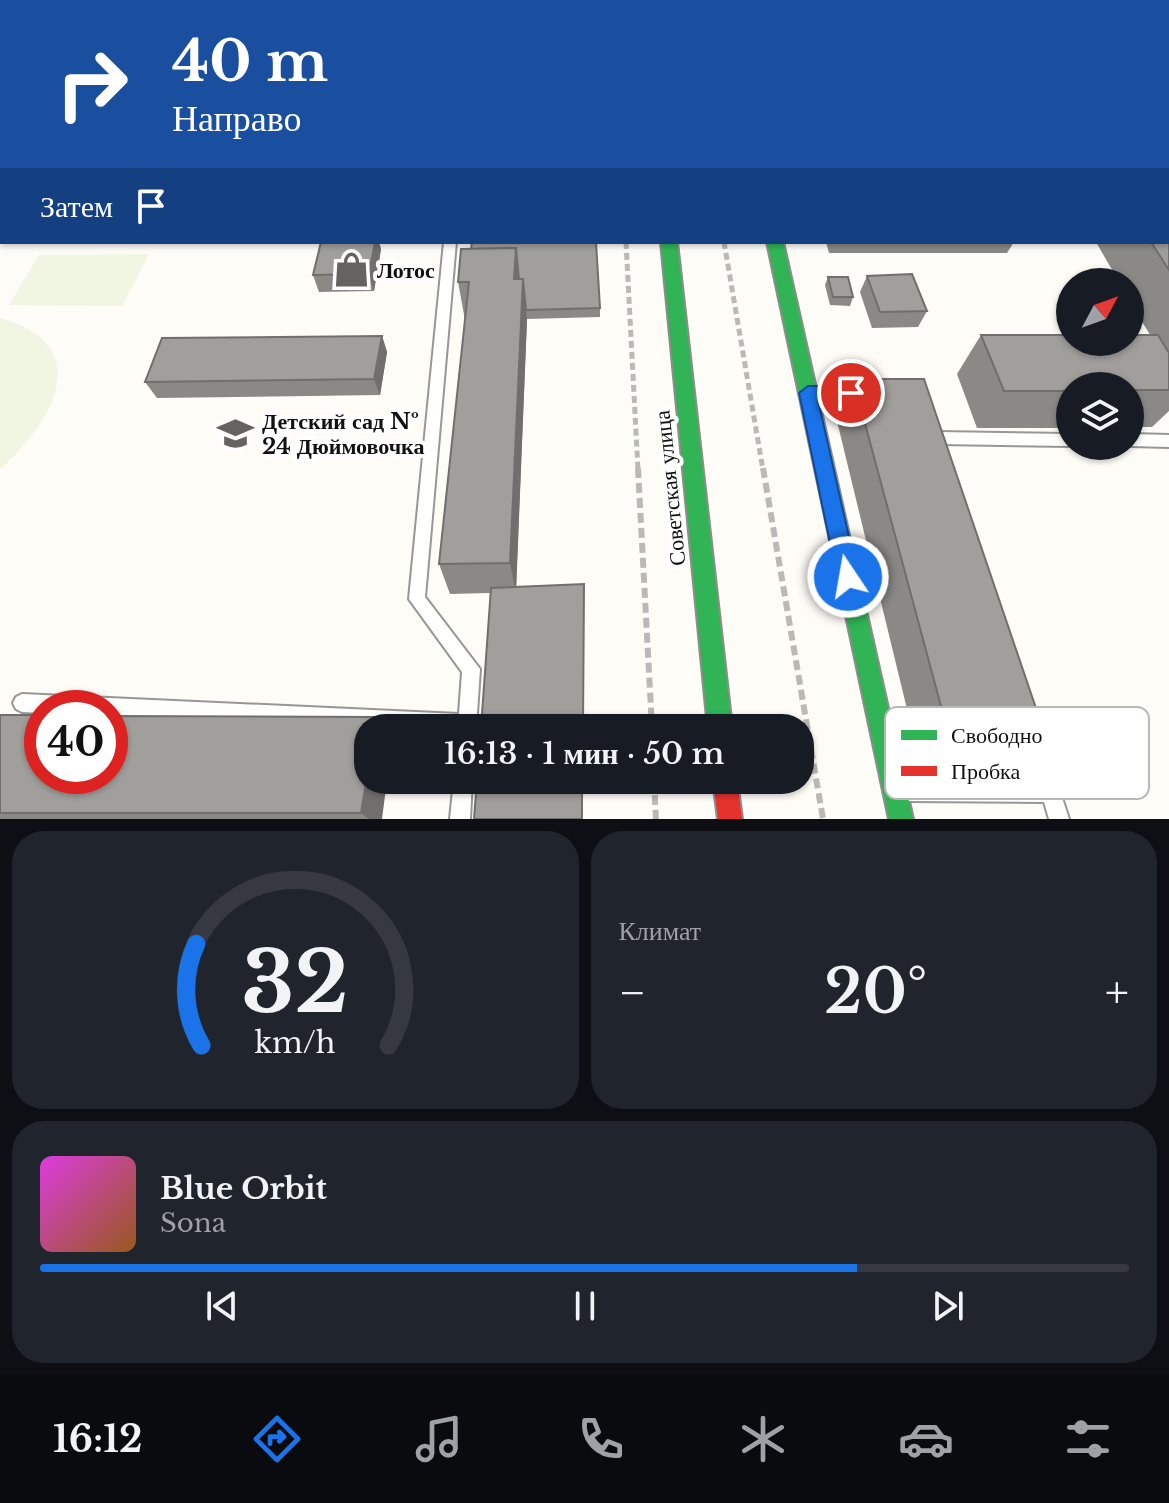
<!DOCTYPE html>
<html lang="ru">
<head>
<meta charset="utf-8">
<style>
	:root { --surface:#171b24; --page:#20242c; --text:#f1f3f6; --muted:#9ea1a6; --line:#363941; --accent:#1a73e8 }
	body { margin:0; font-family:"Libre Baskerville",serif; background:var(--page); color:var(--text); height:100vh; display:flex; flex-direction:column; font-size:30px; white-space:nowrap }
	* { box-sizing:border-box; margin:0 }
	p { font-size:26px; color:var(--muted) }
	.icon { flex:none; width:44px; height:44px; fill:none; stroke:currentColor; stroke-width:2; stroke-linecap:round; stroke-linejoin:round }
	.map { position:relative; height:819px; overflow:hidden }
	.sheet { display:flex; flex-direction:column; gap:12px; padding:12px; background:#0d0f14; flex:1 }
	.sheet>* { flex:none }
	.banner { position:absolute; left:0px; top:0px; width:1170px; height:244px; box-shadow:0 2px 6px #0004; background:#1a4fa0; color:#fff; overflow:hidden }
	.needle { width:52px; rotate:49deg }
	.fabs { position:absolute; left:1056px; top:268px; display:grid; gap:16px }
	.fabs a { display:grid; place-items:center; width:88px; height:88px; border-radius:50%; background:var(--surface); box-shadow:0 2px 6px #0004; font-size:40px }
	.speed { position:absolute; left:24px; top:690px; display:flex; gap:16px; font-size:40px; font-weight:700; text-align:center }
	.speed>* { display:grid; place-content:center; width:104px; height:104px; border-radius:50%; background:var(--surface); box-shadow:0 2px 6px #0004; line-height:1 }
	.speed .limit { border:12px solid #d22; background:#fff; color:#111 }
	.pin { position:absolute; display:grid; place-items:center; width:68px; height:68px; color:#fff; margin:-34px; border:4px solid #fff; border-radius:50%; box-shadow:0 2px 8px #0007 }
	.me { position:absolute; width:88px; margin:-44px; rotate:348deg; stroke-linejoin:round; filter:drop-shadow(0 0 6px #0008) }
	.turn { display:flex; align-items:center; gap:28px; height:168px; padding:0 40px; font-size:36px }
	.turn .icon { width:104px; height:104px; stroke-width:2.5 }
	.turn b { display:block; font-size:56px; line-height:68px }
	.then { display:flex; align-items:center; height:76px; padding:0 40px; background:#0003; gap:16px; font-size:30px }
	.big { font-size:60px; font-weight:600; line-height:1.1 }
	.sheet .widget { flex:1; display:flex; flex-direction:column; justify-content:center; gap:12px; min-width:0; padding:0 28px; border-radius:32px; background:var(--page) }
	.sheet .dial { align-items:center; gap:0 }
	.dial svg { height:208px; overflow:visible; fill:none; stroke:var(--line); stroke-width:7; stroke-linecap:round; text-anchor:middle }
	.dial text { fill:var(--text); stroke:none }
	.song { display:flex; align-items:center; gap:24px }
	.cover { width:96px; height:96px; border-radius:12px; background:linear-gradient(135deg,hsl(300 70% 55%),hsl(30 70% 35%)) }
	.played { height:8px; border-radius:4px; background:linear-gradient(90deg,var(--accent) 75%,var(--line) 75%) }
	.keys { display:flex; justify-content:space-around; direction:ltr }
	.heat { display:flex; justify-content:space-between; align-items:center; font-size:44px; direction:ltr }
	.sheet .tiles { flex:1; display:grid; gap:12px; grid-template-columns:1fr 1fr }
	.widget:last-child { grid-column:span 2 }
	.trip { position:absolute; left:354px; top:714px; width:460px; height:80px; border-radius:32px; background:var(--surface); box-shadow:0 2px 6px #0004; font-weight:600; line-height:80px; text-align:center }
	.dock { display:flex; height:128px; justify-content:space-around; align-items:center; background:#090b0e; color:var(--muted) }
	.dock .icon { width:56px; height:56px }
	.dock .active { color:var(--accent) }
	.dock b { font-size:36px; color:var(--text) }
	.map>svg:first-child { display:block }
	.pitch { fill:#f0f6e1 }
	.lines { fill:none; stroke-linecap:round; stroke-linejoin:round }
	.lane-casing { stroke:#979795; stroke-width:4 }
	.street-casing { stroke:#979795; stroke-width:4 }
	.fast-casing { stroke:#8e8d8b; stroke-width:4 }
	.jam-casing { stroke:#8e8d8b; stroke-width:4 }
	.path-far1 { stroke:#b9b9b8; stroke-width:5; stroke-dasharray:7 4; stroke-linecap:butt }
	.path { stroke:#b9b9b8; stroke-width:6; stroke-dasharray:10 5; stroke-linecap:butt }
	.lane { fill:#fffffe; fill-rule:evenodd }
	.street { fill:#fffffe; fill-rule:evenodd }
	.fast { fill:#30b455; fill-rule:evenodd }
	.jam { fill:#e5322d; fill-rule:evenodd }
	.wall { fill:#8a8986 }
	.shaded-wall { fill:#716f6d }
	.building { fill:#a19f9c; stroke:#716f6d; stroke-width:2 }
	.route { fill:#1a73e8; stroke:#114b97; stroke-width:2 }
	.labels { text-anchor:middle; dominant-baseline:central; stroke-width:8; stroke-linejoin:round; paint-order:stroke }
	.poi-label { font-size:22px; font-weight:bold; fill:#111; stroke:#fff; text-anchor:start }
	.street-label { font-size:22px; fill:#111; stroke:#fff }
	.key { fill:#fff; stroke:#b8b8b8; stroke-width:2 }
	.key-label { font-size:22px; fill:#111 }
</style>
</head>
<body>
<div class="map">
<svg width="1169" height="819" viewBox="0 0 1169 819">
	<rect width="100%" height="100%" fill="#fdfcf7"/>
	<g class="pitch">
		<path d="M 149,254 L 122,306 L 9,305 L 39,255 Z"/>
		<path d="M 0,318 C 97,345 54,421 0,469 Z"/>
	</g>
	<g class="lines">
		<defs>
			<g id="lane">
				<path d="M 511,0 L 519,0 L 518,2 L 510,2 Z"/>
				<rect x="0" y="6" width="2" height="6"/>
				<rect x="0" y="158" width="2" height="9"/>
				<path d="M 444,242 L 456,242 L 425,597 L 480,669 L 476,728 L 377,728 L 110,716 L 110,708 L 42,708 L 42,713 L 22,712 L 16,709 L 13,703 L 16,697 L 22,694 L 459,714 L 462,672 L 409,599 Z"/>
				<path d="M 811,388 L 866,388 L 871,389 L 873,393 L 871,397 L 866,398 L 811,398 L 806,397 L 804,393 L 806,389 Z"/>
				<path d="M 938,432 L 1070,434 L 1070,446 L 938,444 L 933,442 L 931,438 L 933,434 Z"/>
				<path d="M 1130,434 L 1169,435 L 1169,447 L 1130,446 Z"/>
				<path d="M 1024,700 L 1030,703 L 1033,709 L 1069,819 L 1049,819 L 1044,802 L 908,801 L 901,798 L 898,791 L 901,784 L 908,781 L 1038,783 L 1015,709 L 1018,703 Z"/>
				<path d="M 454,780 L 472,780 L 470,819 L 450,819 Z"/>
			</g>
			<g id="street">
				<rect x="713" y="0" width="18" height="2"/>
				<rect x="0" y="210" width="2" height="16"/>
			</g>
			<g id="fast">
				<rect x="644" y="0" width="12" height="2"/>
				<path d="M 661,242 L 677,242 L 732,728 L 708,728 Z"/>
				<path d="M 767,242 L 783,242 L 913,819 L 889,819 Z"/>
			</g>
			<path id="jam" d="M 713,780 L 737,780 L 742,819 L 718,819 Z"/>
		</defs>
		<use href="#lane" class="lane-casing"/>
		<use href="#street" class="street-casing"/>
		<use href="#fast" class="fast-casing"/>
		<use href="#jam" class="jam-casing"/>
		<g class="path-far1">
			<path d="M 626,242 L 638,470"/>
			<path d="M 724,242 L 763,470"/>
		</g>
		<g class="path">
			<path d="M 638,468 L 652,728"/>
			<path d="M 763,468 L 823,819"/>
			<path d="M 654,780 L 656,819"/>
		</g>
		<use href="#lane" class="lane"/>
		<use href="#street" class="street"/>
		<use href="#fast" class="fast"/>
		<use href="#jam" class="jam"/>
	</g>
	<g class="wall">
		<rect x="543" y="0" width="38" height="2"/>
		<rect x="738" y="0" width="56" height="2"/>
		<path d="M 1071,0 L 1115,0 L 1113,2 L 1073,2 Z"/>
		<path d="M 1128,0 L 1165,0 L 1164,2 L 1130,2 Z"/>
		<path d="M 1169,184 L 1169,411 L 1152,427 L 1130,427 L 1130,386 L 1070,386 L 1070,428 L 977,428 L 957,374 L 981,335 L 1150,335 L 1130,301 L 1130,282 L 1119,282 L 1096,242 L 1168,242 Z"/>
		<path d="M 321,242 L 379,242 L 381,249 L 374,291 L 319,292 L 313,275 Z"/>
		<path d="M 826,242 L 1014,242 L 1007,253 L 829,253 Z"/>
		<path d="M 471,249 L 600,308 L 600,317 L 527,319 L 516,587 L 490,593 L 450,594 L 439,564 L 465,320 L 458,282 Z"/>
		<path d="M 867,276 L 927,311 L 918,327 L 872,328 L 860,292 Z"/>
		<path d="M 828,277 L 853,297 L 850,306 L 830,305 L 825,285 Z"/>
		<path d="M 382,336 L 387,352 L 380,395 L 157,398 L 145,382 Z"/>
		<path d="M 853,379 L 1040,720 L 1002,741 L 915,742 L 836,417 Z"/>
		<path d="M 0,715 L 382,819 L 0,819 Z"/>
	</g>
	<g class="shaded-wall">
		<path d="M 2,97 L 2,113 L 0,116 L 0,99 Z"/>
		<path d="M 375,242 L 379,242 L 381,249 L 374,291 L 369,274 Z"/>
		<path d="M 516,248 L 519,288 L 514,279 Z"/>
		<path d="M 523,279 L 527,319 L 516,593 L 510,563 Z"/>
		<path d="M 382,336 L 387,352 L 380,395 L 374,379 Z"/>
		<path d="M 376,717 L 385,728 L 374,728 Z"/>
		<path d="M 368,770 L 368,780 L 387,780 L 382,819 L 369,819 L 361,813 Z"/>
	</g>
	<g class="building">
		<path d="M 753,0 L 794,0 L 794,2 L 754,2 Z"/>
		<path d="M 855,0 L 991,0 L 993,2 L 856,2 Z"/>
		<path d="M 1008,0 L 1040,0 L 1041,2 L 1009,2 Z"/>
		<path d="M 2,32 L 2,97 L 0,99 L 0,34 Z"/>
		<rect x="1168" y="52" width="1" height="21"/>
		<path d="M 1168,182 L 1169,184 L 1169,270 L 1151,242 L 1168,242 Z"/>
		<path d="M 321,242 L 375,242 L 369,274 L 313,275 Z"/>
		<path d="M 472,242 L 596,242 L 600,308 L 526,310 L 523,279 L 519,279 L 516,248 L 471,249 Z"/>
		<path d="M 516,248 L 514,279 L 523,279 L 510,563 L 439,564 L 469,282 L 458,282 L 461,249 Z"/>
		<path d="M 912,274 L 927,311 L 880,312 L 867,276 Z"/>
		<path d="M 828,277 L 848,277 L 853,297 L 833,297 Z"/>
		<path d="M 981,335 L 1070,335 L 1070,342 L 1130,342 L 1130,335 L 1158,335 L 1169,353 L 1169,390 L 1130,390 L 1130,386 L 1070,386 L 1070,391 L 1004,391 Z"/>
		<path d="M 382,336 L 374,379 L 145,382 L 162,338 Z"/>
		<path d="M 853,379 L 924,379 L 1040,720 L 945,721 Z"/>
		<path d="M 584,584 L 583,728 L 481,728 L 491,588 Z"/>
		<path d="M 0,715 L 42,715 L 42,776 L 110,776 L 110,716 L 376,717 L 374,728 L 368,728 L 368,770 L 361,813 L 0,813 Z"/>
		<path d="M 477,780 L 582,780 L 582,819 L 474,819 Z"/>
	</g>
	<path class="route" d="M 808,386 L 851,386 L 860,393 L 851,400 L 818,400 L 858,577 L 855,584 L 848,586 L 840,584 L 837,577 L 799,393 Z"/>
	<defs>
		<symbol id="shop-bare" viewBox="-9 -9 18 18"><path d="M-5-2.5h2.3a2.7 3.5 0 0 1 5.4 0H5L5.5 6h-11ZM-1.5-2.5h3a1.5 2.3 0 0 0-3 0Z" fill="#646362" stroke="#fff" stroke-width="2.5" paint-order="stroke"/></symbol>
		<symbol id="school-bare" viewBox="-9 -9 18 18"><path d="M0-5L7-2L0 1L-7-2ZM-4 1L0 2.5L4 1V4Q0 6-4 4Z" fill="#646362" stroke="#fff" stroke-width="2.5" paint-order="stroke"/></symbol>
	</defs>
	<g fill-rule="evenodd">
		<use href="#shop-bare" x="326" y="244" width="51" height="51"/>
		<use href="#school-bare" x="210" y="408" width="51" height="51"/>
	</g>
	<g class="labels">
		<g class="poi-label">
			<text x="377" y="270">Лотос</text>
			<text x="262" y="421">Детский сад №<tspan x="262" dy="25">24 Дюймовочка</tspan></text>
		</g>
		<g class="street-label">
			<text transform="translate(670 488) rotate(-96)">Советская улица</text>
		</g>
	</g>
	<rect x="885" y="707" width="264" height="92" rx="12" class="key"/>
	<rect x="901" y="730" width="36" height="10" fill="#30b455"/>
	<rect x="901" y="766" width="36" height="10" fill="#e5322d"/>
	<g class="key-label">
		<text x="951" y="743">Свободно</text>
		<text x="951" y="779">Пробка</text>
	</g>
</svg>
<div class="fabs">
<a><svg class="needle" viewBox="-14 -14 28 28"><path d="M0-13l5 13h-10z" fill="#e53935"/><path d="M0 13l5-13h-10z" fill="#9ea1a6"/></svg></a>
<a><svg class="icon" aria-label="layers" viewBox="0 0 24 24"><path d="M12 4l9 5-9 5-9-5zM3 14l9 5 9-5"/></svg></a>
</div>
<div class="speed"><div class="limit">40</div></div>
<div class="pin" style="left:851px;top:393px;background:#d93025"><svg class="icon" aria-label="arrive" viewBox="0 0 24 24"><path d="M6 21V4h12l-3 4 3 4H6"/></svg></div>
<svg class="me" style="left:848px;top:577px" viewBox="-20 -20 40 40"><circle r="17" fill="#1a73e8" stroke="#fff" stroke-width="3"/><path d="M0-11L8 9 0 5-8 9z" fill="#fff"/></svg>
<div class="trip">16:13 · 1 мин · 50 m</div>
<div class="banner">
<div class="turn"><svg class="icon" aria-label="right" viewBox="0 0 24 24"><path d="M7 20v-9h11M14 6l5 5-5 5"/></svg><div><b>40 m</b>Направо</div></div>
<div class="then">Затем<svg class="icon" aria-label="arrive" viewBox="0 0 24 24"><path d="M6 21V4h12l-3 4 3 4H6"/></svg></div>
</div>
</div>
<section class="sheet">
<div class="tiles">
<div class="widget dial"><svg viewBox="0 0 100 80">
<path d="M14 69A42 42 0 1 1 86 69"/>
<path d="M14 69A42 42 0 0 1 12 30" stroke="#1a73e8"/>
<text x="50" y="56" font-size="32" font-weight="700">32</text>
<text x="50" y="72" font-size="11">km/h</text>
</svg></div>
<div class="widget"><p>Климат</p>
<div class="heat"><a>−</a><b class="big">20°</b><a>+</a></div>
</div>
<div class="widget">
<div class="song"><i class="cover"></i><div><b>Blue Orbit</b><p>Sona</p></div></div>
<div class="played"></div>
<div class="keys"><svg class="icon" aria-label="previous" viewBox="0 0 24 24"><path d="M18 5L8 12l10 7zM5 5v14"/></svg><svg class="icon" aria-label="pause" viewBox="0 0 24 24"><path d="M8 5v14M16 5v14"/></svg><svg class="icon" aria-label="next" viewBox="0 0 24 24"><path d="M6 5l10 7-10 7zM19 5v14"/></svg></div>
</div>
</div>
</section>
<nav class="dock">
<b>16:12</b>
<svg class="icon active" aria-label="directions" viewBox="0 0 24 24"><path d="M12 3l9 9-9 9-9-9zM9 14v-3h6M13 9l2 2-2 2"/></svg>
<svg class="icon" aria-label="music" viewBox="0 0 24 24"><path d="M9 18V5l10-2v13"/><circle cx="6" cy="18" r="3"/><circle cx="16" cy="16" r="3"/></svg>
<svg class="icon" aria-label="phone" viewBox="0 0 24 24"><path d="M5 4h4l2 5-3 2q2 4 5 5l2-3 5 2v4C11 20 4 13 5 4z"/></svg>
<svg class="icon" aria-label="climate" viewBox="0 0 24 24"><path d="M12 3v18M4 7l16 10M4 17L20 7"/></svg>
<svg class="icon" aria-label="car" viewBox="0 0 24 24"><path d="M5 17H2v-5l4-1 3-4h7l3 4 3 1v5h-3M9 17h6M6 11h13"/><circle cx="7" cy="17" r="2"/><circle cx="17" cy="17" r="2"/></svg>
<svg class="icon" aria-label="filters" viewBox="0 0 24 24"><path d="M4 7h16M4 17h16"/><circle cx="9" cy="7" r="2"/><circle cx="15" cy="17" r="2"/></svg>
</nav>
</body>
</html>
